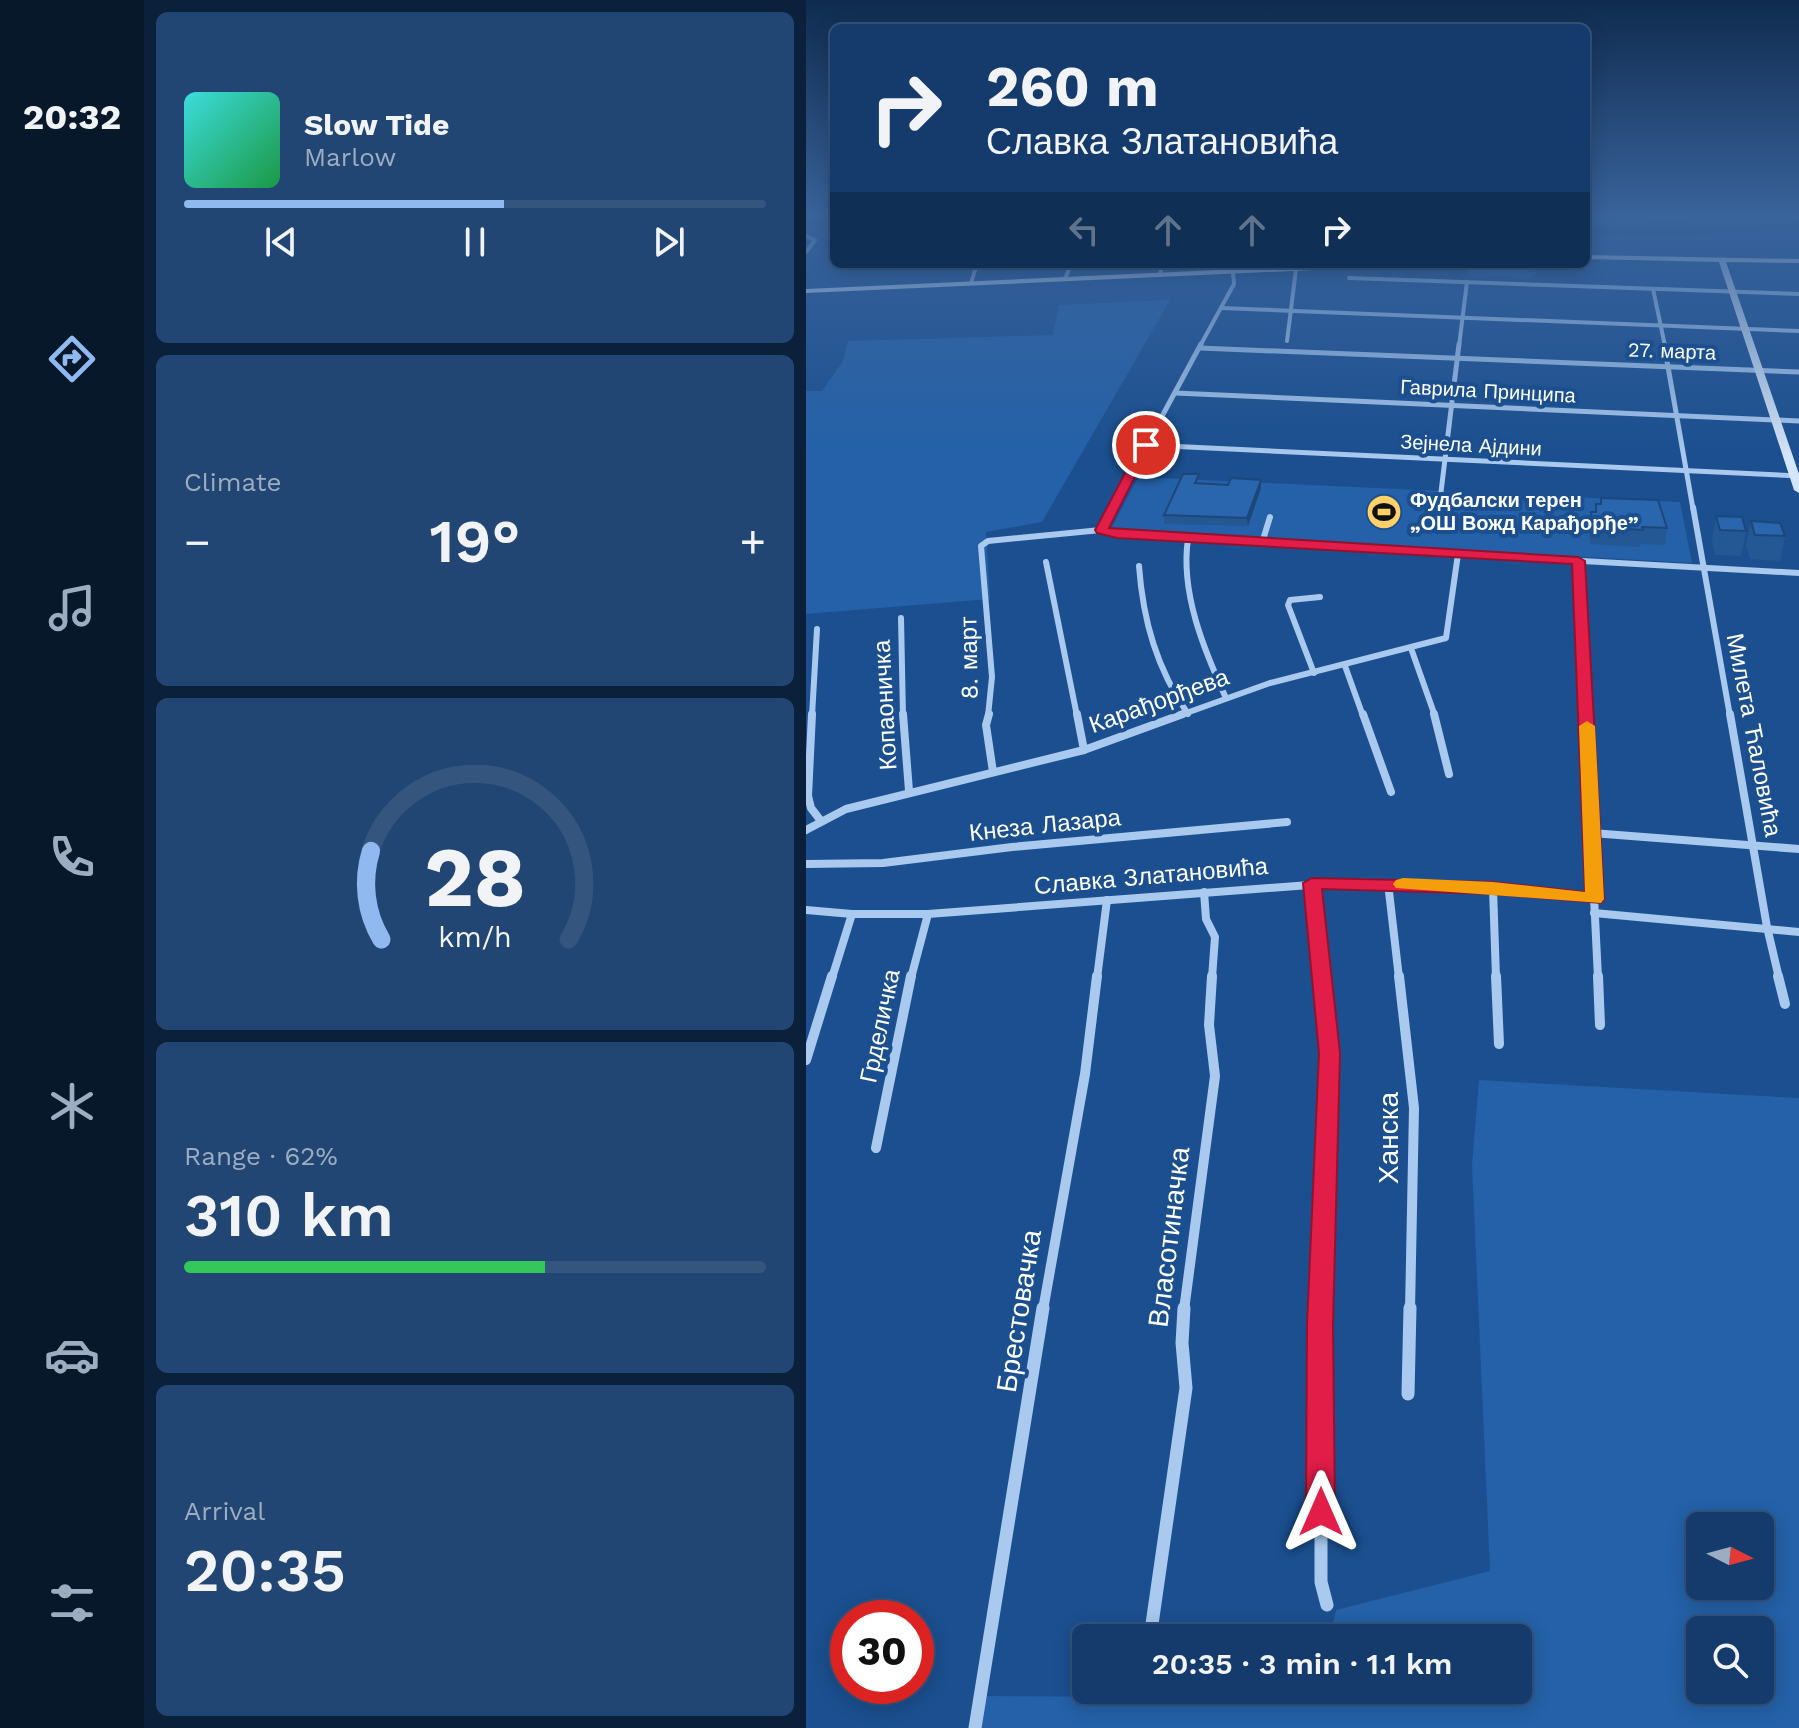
<!DOCTYPE html>
<html lang="en">
<head>
<meta charset="utf-8">
<style>
	:root { --surface:#143b6b; --page:#214673; --text:#f1f3f6; --muted:#9dadc1; --line:#33557e; --accent:#90b9f0 }
	body { margin:0; font-family:"Work Sans",sans-serif; background:var(--page); color:var(--text); height:100vh; display:flex; flex-direction:column; font-size:30px; white-space:nowrap }
	* { box-sizing:border-box; margin:0 }
	p { font-size:26px; color:var(--muted) }
	.icon { flex:none; width:44px; height:44px; fill:none; stroke:currentColor; stroke-width:2; stroke-linecap:round; stroke-linejoin:round }
	.map { position:relative; flex:1; overflow:hidden }
	.drawer { display:flex; flex-direction:column; gap:12px; padding:12px; background:#0b203b; width:662px }
	.drawer>* { flex:none }
	.top-card { position:absolute; left:24px; top:24px; width:760px; height:244px; border-radius:12px; box-shadow:0 4px 20px #0003,0 0 0 2px var(--line); background:#143b6b; color:var(--text); overflow:hidden }
	.needle { width:52px; rotate:96deg }
	.fabs { position:absolute; left:880px; top:1512px; display:grid; gap:16px }
	.fabs a { display:grid; place-items:center; width:88px; height:88px; border-radius:12px; background:var(--surface); box-shadow:0 4px 20px #0003,0 0 0 2px var(--line); font-size:40px }
	.speed { position:absolute; left:24px; top:1600px; display:flex; gap:16px; font-size:40px; font-weight:700; text-align:center }
	.speed>* { display:grid; place-content:center; width:104px; height:104px; border-radius:50%; background:var(--surface); box-shadow:0 4px 20px #0003,0 0 0 2px var(--line); line-height:1 }
	.speed .limit { border:12px solid #d22; background:#fff; color:#111 }
	.pin { position:absolute; display:grid; place-items:center; width:68px; height:68px; color:#fff; margin:-34px; border:4px solid #fff; border-radius:50%; box-shadow:0 2px 8px #0007 }
	.me { position:absolute; width:88px; margin:-44px; rotate:0deg; stroke-linejoin:round; filter:drop-shadow(0 0 6px #0008) }
	.turn { display:flex; align-items:center; gap:28px; height:168px; padding:0 24px; font-size:36px }
	.turn .icon { width:104px; height:104px; stroke-width:2.5 }
	.turn b { display:block; font-size:56px; line-height:68px }
	.lanes { display:flex; align-items:center; height:76px; padding:0 24px; background:#0003; justify-content:center; gap:40px; direction:ltr }
	.lanes .off { opacity:.35 }
	.big { font-size:60px; font-weight:600; line-height:1.1 }
	.drawer .card { flex:1; display:flex; flex-direction:column; justify-content:center; gap:12px; min-width:0; padding:0 28px; border-radius:12px; background:var(--page) }
	.drawer .dial { align-items:center; gap:0 }
	.dial svg { height:208px; overflow:visible; fill:none; stroke:var(--line); stroke-width:7; stroke-linecap:round; text-anchor:middle }
	.dial text { fill:var(--text); stroke:none }
	.song { display:flex; align-items:center; gap:24px }
	.cover { width:96px; height:96px; border-radius:12px; background:linear-gradient(135deg,hsl(180 70% 55%),hsl(140 70% 35%)) }
	.played { height:8px; border-radius:4px; background:linear-gradient(90deg,var(--accent) 55%,var(--line) 55%) }
	.keys { display:flex; justify-content:space-around; direction:ltr }
	.heat { display:flex; justify-content:space-between; align-items:center; font-size:44px; direction:ltr }
	.charge { height:12px; border-radius:6px; background:linear-gradient(90deg,#34c759 62%,var(--line) 0) }
	.trip { position:absolute; left:266px; top:1624px; width:460px; height:80px; border-radius:12px; background:var(--surface); box-shadow:0 4px 20px #0003,0 0 0 2px var(--line); font-weight:600; line-height:80px; text-align:center }
	main { display:flex; flex:1; min-height:0 }
	.tabs { display:flex; flex-direction:column; width:144px; justify-content:space-around; align-items:center; background:#08182b; color:var(--muted) }
	.tabs .icon { width:56px; height:56px }
	.tabs .current { color:var(--accent) }
	.tabs b { font-size:36px; color:var(--text) }
	.map>svg:first-child { display:block }
	.green { fill:#2461a8; fill-rule:evenodd }
	.lines { fill:none; stroke-linecap:round; stroke-linejoin:round }
	.river { fill:#123a6d; fill-rule:evenodd }
	.street-far5 { stroke:#a9c9ee; stroke-width:4 }
	.street-far4 { stroke:#a9c9ee; stroke-width:5 }
	.street-far3 { stroke:#a9c9ee; stroke-width:6 }
	.street-far2 { stroke:#a9c9ee; stroke-width:8 }
	.street-far1 { stroke:#a9c9ee; stroke-width:10 }
	.street { stroke:#a9c9ee; stroke-width:13 }
	.secondary { fill:#d6e6fa; fill-rule:evenodd }
	.wall { fill:#245895 }
	.shaded-wall { fill:#1d4779 }
	.building { fill:#2a66ad; stroke:#1d4779; stroke-width:2 }
	.route { fill:#e11d48; stroke:#92132f; stroke-width:2 }
	.slow { fill:#f59e0b }
	.labels { text-anchor:middle; dominant-baseline:central; stroke-width:8; stroke-linejoin:round; paint-order:stroke }
	.far-street-label { font-size:20px; fill:#fff; stroke:#1b4f8f }
	.far-poi-label { font-size:20px; font-weight:bold; fill:#fff; stroke:#1b4f8f; text-anchor:start }
	.street-label { font-size:24px; fill:#fff; stroke:#1b4f8f }
	.near-street-label { font-size:28px; fill:#fff; stroke:#1b4f8f }
</style>
</head>
<body>
<main>
<nav class="tabs">
<b>20:32</b>
<svg class="icon current" aria-label="directions" viewBox="0 0 24 24"><path d="M12 3l9 9-9 9-9-9zM9 14v-3h6M13 9l2 2-2 2"/></svg>
<svg class="icon" aria-label="music" viewBox="0 0 24 24"><path d="M9 18V5l10-2v13"/><circle cx="6" cy="18" r="3"/><circle cx="16" cy="16" r="3"/></svg>
<svg class="icon" aria-label="phone" viewBox="0 0 24 24"><path d="M5 4h4l2 5-3 2q2 4 5 5l2-3 5 2v4C11 20 4 13 5 4z"/></svg>
<svg class="icon" aria-label="climate" viewBox="0 0 24 24"><path d="M12 3v18M4 7l16 10M4 17L20 7"/></svg>
<svg class="icon" aria-label="car" viewBox="0 0 24 24"><path d="M5 17H2v-5l4-1 3-4h7l3 4 3 1v5h-3M9 17h6M6 11h13"/><circle cx="7" cy="17" r="2"/><circle cx="17" cy="17" r="2"/></svg>
<svg class="icon" aria-label="filters" viewBox="0 0 24 24"><path d="M4 7h16M4 17h16"/><circle cx="9" cy="7" r="2"/><circle cx="15" cy="17" r="2"/></svg>
</nav>
<section class="drawer">
<div class="card">
<div class="song"><i class="cover"></i><div><b>Slow Tide</b><p>Marlow</p></div></div>
<div class="played"></div>
<div class="keys"><svg class="icon" aria-label="previous" viewBox="0 0 24 24"><path d="M18 5L8 12l10 7zM5 5v14"/></svg><svg class="icon" aria-label="pause" viewBox="0 0 24 24"><path d="M8 5v14M16 5v14"/></svg><svg class="icon" aria-label="next" viewBox="0 0 24 24"><path d="M6 5l10 7-10 7zM19 5v14"/></svg></div>
</div>
<div class="card"><p>Climate</p>
<div class="heat"><a>−</a><b class="big">19°</b><a>+</a></div>
</div>
<div class="card dial"><svg viewBox="0 0 100 80">
<path d="M14 69A42 42 0 1 1 86 69"/>
<path d="M14 69A42 42 0 0 1 10 35" stroke="#90b9f0"/>
<text x="50" y="56" font-size="32" font-weight="700">28</text>
<text x="50" y="72" font-size="11">km/h</text>
</svg></div>
<div class="card"><p>Range · 62%</p><b class="big">310 km</b><div class="charge"></div></div>
<div class="card"><p>Arrival</p><b class="big">20:35</b></div>
</section>
<div class="map">
<svg width="993" height="1728" viewBox="0 0 993 1728">
	<rect width="100%" height="100%" fill="#1b4f8f"/>
	<g class="green">
		<path d="M 941,216 L 956,220 L 955,216 L 993,216 L 993,231 L 858,236 L 780,234 L 780,227 L 870,229 L 911,224 L 900,219 Z"/>
		<path d="M 668,264 L 712,264 L 731,272 C 720,282 713,278 699,276 C 684,274 674,283 660,272 Z"/>
		<path d="M 364,300 L 236,522 L 180,532 L 184,599 L 0,614 L 0,391 L 16,391 L 37,361 L 42,341 L 247,335 L 253,305 Z"/>
		<path d="M 332,477 L 874,502 L 886,563 L 310,530 L 306,527 Z"/>
		<path d="M 673,1080 L 993,1098 L 993,1728 L 168,1728 L 173,1696 L 336,1697 L 509,1704 L 513,1690 L 712,1690 L 712,1638 L 524,1638 L 530,1610 L 684,1571 L 666,1165 ZM 894,1526 L 954,1526 L 954,1586 L 894,1586 ZM 894,1630 L 954,1630 L 954,1690 L 894,1690 Z"/>
	</g>
	<g class="lines">
		<g class="river">
			<path d="M 0,216 L 28,217 L 28,225 L 0,224 Z"/>
			<path d="M 993,222 L 993,230 L 870,237 L 780,235 L 780,227 L 870,229 Z"/>
		</g>
		<g class="street-far5">
			<path d="M 843,216 L 883,216"/>
			<path d="M 0,236 L 9,240 L 0,252"/>
			<path d="M 354,275 L 356,264"/>
			<path d="M 543,278 L 993,294"/>
			<path d="M 259,279 L 265,264"/>
			<path d="M 165,283 L 171,264"/>
			<path d="M 847,289 L 859,346"/>
			<path d="M 415,308 L 993,331"/>
			<path d="M 481,341 L 490,269"/>
			<path d="M 394,346 L 428,284 L 427,272"/>
			<path d="M 653,346 L 661,282"/>
		</g>
		<g class="street-far4">
			<path d="M 858,344 L 887,509"/>
			<path d="M 394,348 L 993,372"/>
			<path d="M 369,393 L 993,421"/>
			<path d="M 340,445 L 993,476"/>
			<path d="M 635,492 L 653,344"/>
			<path d="M 306,509 L 395,344"/>
		</g>
		<g class="street-far3">
			<path d="M 887,507 L 924,716"/>
			<path d="M 295,530 L 307,507"/>
			<path d="M 382,539 C 374,592 398,650 420,698"/>
			<path d="M 456,543 L 464,517"/>
			<path d="M 772,561 L 779,716"/>
			<path d="M 240,562 L 271,716"/>
			<path d="M 333,566 C 337,621 351,669 382,714"/>
			<path d="M 95,618 L 97,716"/>
			<path d="M 606,651 L 629,716"/>
			<path d="M 539,666 L 557,716"/>
			<path d="M 508,673 L 482,605 L 484,600 L 514,597"/>
			<path d="M 6,716 L 11,629"/>
			<path d="M 182,716 L 186,677 L 175,546 L 182,541 L 295,530 L 311,535 L 993,573"/>
			<path d="M 372,716 L 464,683 L 640,638 L 652,554"/>
		</g>
		<g class="street-far2">
			<path d="M 6,714 L 2,796 L 5,808 L 15,821"/>
			<path d="M 97,714 L 103,791"/>
			<path d="M 183,714 L 180,725 L 187,772"/>
			<path d="M 271,714 L 278,750"/>
			<path d="M 557,714 L 585,792"/>
			<path d="M 628,714 L 643,774"/>
			<path d="M 779,714 L 792,978"/>
			<path d="M 924,714 L 961,927 L 973,978"/>
			<path d="M 0,830 L 40,809 L 278,750 L 377,714"/>
			<path d="M 786,833 L 993,849"/>
			<path d="M 0,864 L 77,863 L 206,847 L 481,822"/>
			<path d="M 506,883 L 516,978"/>
			<path d="M 582,883 L 593,978"/>
			<path d="M 687,888 L 690,978"/>
			<path d="M 398,892 L 400,919 L 409,937 L 406,978"/>
			<path d="M 0,910 L 46,914 L 122,914 L 543,882 L 687,888 L 788,899"/>
			<path d="M 788,913 L 993,932"/>
			<path d="M 26,978 L 46,914"/>
			<path d="M 105,978 L 122,914"/>
			<path d="M 291,978 L 301,900"/>
		</g>
		<g class="street-far1">
			<path d="M 593,976 L 608,1108 L 604,1310"/>
			<path d="M 690,976 L 693,1044"/>
			<path d="M 792,976 L 794,1025"/>
			<path d="M 972,976 L 979,1004"/>
			<path d="M 0,1060 L 26,976"/>
			<path d="M 70,1148 L 105,976"/>
			<path d="M 237,1310 L 279,1074 L 291,976"/>
			<path d="M 378,1310 L 409,1076 L 403,1025 L 406,976"/>
			<path d="M 515,1310 L 524,1053 L 516,976"/>
		</g>
		<g class="street">
			<path d="M 515,1308 L 515,1582 L 521,1605"/>
			<path d="M 602,1394 L 604,1308"/>
			<path d="M 344,1638 L 380,1388 L 376,1343 L 378,1308"/>
			<path d="M 336,1697 L 337,1690"/>
			<path d="M 169,1728 L 237,1308"/>
		</g>
		<g class="secondary">
			<path d="M 780,255 L 993,259 L 993,263 L 920,262 L 993,474 L 993,493 L 988,490 L 913,262 L 780,259 Z"/>
			<path d="M 545,264 L 599,264 L 595,266 L 0,293 L 0,289 Z"/>
		</g>
	</g>
	<g class="wall">
		<path d="M 729,264 L 755,264 L 755,267 L 733,268 Z"/>
		<path d="M 393,483 L 455,488 L 442,526 L 358,524 L 358,515 Z"/>
		<path d="M 795,498 L 861,528 L 859,545 L 835,544 L 834,547 L 784,544 L 783,528 L 785,512 L 789,512 L 790,504 L 794,504 Z"/>
		<path d="M 910,516 L 940,531 L 935,556 L 909,555 L 906,540 Z"/>
		<path d="M 945,521 L 979,536 L 974,561 L 944,559 L 940,546 Z"/>
	</g>
	<path class="shaded-wall" d="M 455,480 L 455,488 L 442,526 L 441,518 Z"/>
	<g class="building">
		<path d="M 377,474 L 393,474 L 389,483 L 422,485 L 425,478 L 455,480 L 441,518 L 358,515 Z"/>
		<path d="M 795,498 L 852,500 L 861,528 L 836,527 L 837,530 L 786,527 L 785,512 L 790,512 L 790,504 L 795,504 Z"/>
		<path d="M 910,516 L 936,517 L 940,531 L 914,530 Z"/>
		<path d="M 945,521 L 974,523 L 979,536 L 949,535 Z"/>
	</g>
	<linearGradient id="sky" x2="0" y2="1"><stop stop-color="#0f2b4f"/><stop offset="0.47" stop-color="#39639b"/><stop offset="1" stop-color="#39639b" stop-opacity="0"/></linearGradient>
	<rect width="993" height="458" fill="url(#sky)"/>
	<path class="route" d="M 340,442 L 345,445 L 303,528 L 772,557 L 779,561 L 798,899 L 795,903 L 687,894 L 516,889 L 534,1053 L 527,1325 L 529,1512 L 525,1522 L 515,1526 L 505,1522 L 500,1512 L 501,1325 L 513,1053 L 497,883 L 506,878 L 687,882 L 779,892 L 766,564 L 311,538 L 291,533 L 289,530 L 334,445 Z"/>
	<path class="slow" d="M 781,721 L 789,726 L 798,899 L 795,903 L 590,888 L 587,884 L 590,880 L 597,878 L 687,882 L 779,892 L 773,726 Z"/>
	<defs>
		<symbol id="stadium-disc" viewBox="-11 -11 22 22"><circle r="9.5" fill="#ffd166" stroke="#1b4f8f"/><path d="M0-5a6.5 5 0 1 0 0 10a6.5 5 0 1 0 0-10ZM-3.5-1.8h7v3.6h-7Z" fill="#111"/></symbol>
	</defs>
	<g fill-rule="evenodd">
		<use href="#stadium-disc" x="558" y="492" width="40" height="40"/>
	</g>
	<g class="labels">
		<g class="far-street-label">
			<text transform="translate(866 351) rotate(2)">27. марта</text>
			<text transform="translate(682 391) rotate(3)">Гаврила Принципа</text>
			<text transform="translate(665 445) rotate(3)">Зејнела Ајдини</text>
		</g>
		<g class="far-poi-label">
			<text x="604" y="500">Фудбалски терен<tspan x="604" dy="23">„ОШ Вожд Карађорђе”</tspan></text>
		</g>
		<g class="street-label">
			<text transform="translate(163 658) rotate(-91)">8. март</text>
			<text transform="translate(353 701) rotate(-20)">Карађорђева</text>
			<text transform="translate(79 705) rotate(-93)">Копаоничка</text>
			<text transform="translate(948 735) rotate(79)">Милета Ћаловића</text>
			<text transform="translate(239 825) rotate(-6)">Кнеза Лазара</text>
			<text transform="translate(345 876) rotate(-5)">Славка Златановића</text>
			<text transform="translate(74 1026) rotate(-78)">Грделичка</text>
		</g>
		<g class="near-street-label">
			<text transform="translate(582 1138) rotate(-90)">Ханска</text>
			<text transform="translate(363 1237) rotate(-83)">Власотиначка</text>
			<text transform="translate(213 1311) rotate(-81)">Брестовачка</text>
		</g>
	</g>
</svg>
<div class="fabs">
<a><svg class="needle" viewBox="-14 -14 28 28"><path d="M0-13l5 13h-10z" fill="#e53935"/><path d="M0 13l5-13h-10z" fill="#9dadc1"/></svg></a>
<a><svg class="icon" aria-label="search" viewBox="0 0 24 24"><circle cx="10" cy="10" r="6"/><path d="M15 15l6 6"/></svg></a>
</div>
<div class="speed"><div class="limit">30</div></div>
<div class="pin" style="left:340px;top:445px;background:#d93025"><svg class="icon" aria-label="arrive" viewBox="0 0 24 24"><path d="M6 21V4h12l-3 4 3 4H6"/></svg></div>
<svg class="me" style="left:515px;top:1512px" viewBox="-20 -20 40 40"><path d="M0-17L14 15 0 8-14 15z" fill="#e11d48" stroke="#fff" stroke-width="4"/></svg>
<div class="trip">20:35 · 3 min · 1.1 km</div>
<div class="top-card">
<div class="turn"><svg class="icon" aria-label="right" viewBox="0 0 24 24"><path d="M7 20v-9h11M14 6l5 5-5 5"/></svg><div><b>260 m</b>Славка Златановића</div></div>
<div class="lanes"><svg class="icon off" aria-label="left" viewBox="0 0 24 24"><path d="M17 20v-9H6M10 6l-5 5 5 5"/></svg><svg class="icon off" aria-label="ahead" viewBox="0 0 24 24"><path d="M12 20V5M6 11l6-6 6 6"/></svg><svg class="icon off" aria-label="ahead" viewBox="0 0 24 24"><path d="M12 20V5M6 11l6-6 6 6"/></svg><svg class="icon" aria-label="right" viewBox="0 0 24 24"><path d="M7 20v-9h11M14 6l5 5-5 5"/></svg></div>
</div>
</div>
</main>
</body>
</html>
